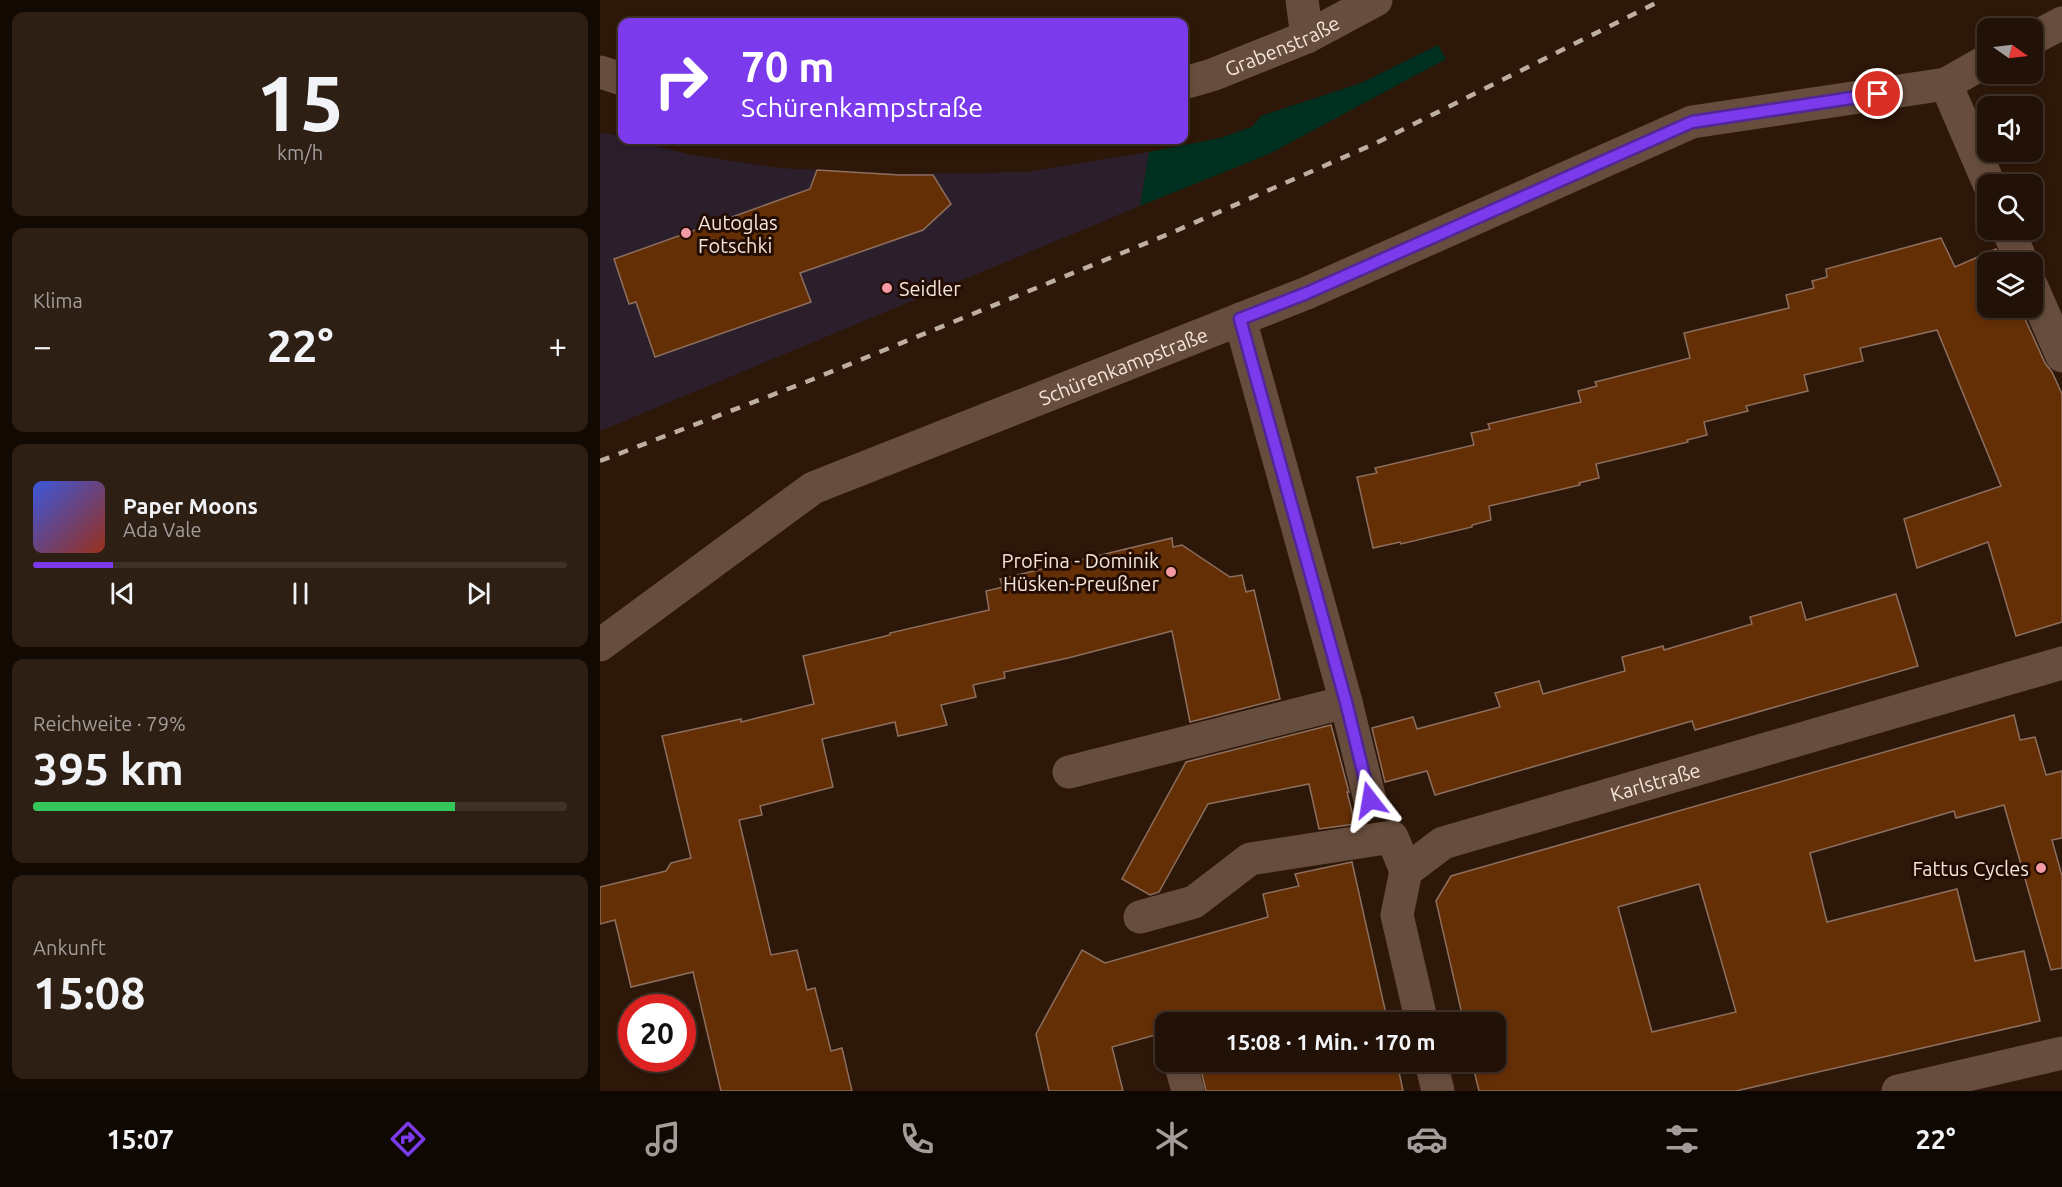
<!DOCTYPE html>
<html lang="de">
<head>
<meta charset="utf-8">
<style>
	:root { --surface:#221106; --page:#2e1f14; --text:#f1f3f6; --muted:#a29d9b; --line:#3f3128; --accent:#7c3aed }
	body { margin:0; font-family:Ubuntu,sans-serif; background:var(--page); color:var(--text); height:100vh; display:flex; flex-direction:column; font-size:22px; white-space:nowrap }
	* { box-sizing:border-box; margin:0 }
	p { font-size:20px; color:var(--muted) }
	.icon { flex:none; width:33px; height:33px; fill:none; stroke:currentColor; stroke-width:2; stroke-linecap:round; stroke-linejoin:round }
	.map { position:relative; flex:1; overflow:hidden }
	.side { display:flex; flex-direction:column; gap:12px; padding:12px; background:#130903; width:600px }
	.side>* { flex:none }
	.banner { position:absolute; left:18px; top:18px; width:570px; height:126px; border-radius:12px; box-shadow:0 3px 9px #0003,0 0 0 2px var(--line); background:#7c3aed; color:#fff; overflow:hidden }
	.needle { width:39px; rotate:104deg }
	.tools { position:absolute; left:1377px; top:18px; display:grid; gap:12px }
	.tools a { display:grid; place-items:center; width:66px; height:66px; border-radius:12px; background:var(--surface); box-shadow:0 3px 9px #0003,0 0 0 2px var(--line); font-size:30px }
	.speed { position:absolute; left:18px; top:994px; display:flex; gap:12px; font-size:30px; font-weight:700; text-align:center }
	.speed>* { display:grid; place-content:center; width:78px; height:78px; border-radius:50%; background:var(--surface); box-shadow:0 3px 9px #0003,0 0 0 2px var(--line); line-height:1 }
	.speed .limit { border:9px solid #d22; background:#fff; color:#111 }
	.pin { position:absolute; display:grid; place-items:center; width:51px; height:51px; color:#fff; margin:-26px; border:3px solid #fff; border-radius:50%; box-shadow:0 2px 6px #0007 }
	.me { position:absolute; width:66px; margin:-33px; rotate:346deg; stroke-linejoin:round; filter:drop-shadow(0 0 4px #0008) }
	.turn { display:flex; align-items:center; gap:21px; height:126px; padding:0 24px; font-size:27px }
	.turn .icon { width:78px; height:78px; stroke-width:2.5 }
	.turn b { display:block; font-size:42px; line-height:51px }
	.big { font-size:45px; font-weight:700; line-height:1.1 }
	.side .tile { flex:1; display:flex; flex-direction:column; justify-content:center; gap:9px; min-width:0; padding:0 21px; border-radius:12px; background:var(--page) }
	.side .dial { align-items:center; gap:0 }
	.dial b { font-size:78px; line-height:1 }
	.song { display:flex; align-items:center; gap:18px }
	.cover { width:72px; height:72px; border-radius:9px; background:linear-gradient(135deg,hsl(230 70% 55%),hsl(10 70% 35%)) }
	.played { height:6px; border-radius:3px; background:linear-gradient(90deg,var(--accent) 15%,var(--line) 15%) }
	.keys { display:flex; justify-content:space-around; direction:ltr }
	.heat { display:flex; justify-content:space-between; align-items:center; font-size:33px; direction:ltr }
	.charge { height:9px; border-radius:4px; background:linear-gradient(90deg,#34c759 79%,var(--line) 0) }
	.trip { position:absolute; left:555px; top:1012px; width:351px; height:60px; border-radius:12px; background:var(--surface); box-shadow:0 3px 9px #0003,0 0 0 2px var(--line); font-weight:700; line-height:60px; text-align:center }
	.tab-bar { display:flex; height:96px; justify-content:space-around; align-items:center; background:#0e0702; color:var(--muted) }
	.tab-bar .icon { width:42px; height:42px }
	.tab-bar .active { color:var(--accent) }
	.tab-bar b { font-size:27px; color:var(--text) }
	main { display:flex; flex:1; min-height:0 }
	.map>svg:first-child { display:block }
	.commercial { fill:#2c1f2c }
	.green { fill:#003120 }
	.building { fill:#652f06; stroke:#8c6f5f; stroke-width:1.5; fill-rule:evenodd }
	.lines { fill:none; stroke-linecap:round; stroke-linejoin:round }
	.minor { stroke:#674d3d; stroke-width:33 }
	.rail { stroke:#bfaea2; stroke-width:4.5; stroke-dasharray:10 10; stroke-linecap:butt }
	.route-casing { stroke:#51269a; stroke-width:15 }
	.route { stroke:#7c3aed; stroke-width:10 }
	.poi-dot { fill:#f49aa4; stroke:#230d02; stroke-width:2 }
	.labels { text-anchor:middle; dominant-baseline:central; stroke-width:6; stroke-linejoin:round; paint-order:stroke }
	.street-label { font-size:20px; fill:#f4e4da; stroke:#230d02 }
	.poi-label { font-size:20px; fill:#f4e4da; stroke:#230d02; text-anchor:start }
</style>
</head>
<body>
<main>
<section class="side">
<div class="tile dial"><b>15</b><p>km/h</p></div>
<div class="tile"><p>Klima</p>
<div class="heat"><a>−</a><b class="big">22°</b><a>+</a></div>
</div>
<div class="tile">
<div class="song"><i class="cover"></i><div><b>Paper Moons</b><p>Ada Vale</p></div></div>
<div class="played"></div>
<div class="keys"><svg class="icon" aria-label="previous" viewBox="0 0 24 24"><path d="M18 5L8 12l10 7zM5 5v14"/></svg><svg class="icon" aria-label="pause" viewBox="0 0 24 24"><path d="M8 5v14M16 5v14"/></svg><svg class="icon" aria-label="next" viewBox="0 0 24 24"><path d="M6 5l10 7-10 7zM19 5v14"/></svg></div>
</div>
<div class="tile"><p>Reichweite · 79%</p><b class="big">395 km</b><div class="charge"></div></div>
<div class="tile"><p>Ankunft</p><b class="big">15:08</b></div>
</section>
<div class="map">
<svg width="1462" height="1091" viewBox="0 0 1462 1091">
	<rect width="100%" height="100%" fill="#2d1708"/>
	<path class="commercial" d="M 0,132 L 22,137 L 22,140 L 31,140 L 92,155 L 179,168 L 299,174 L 427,172 L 549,152 L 540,206 L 0,431 Z"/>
	<path class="green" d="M 838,45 L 846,59 L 669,154 L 540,206 L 549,152 L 620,138 L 652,127 L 661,116 L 761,83 Z"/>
	<g class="building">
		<path d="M 217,170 L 300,175 L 333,175 L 351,204 L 323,230 L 200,273 L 211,302 L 55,357 L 36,302 L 29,304 L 14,259 L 210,189 Z"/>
		<path d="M 1341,238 L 1355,267 L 1396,249 L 1402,262 L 1388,262 L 1388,308 L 1420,308 L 1445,363 L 1452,372 L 1462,394 L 1462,622 L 1416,636 L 1388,542 L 1317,568 L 1304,519 L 1401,486 L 1337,330 L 1260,348 L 1263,361 L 1204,375 L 1208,391 L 1146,406 L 1148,411 L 1104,422 L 1107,435 L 1087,440 L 1088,442 L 996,464 L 999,478 L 979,483 L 980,485 L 889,506 L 891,520 L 872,525 L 872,527 L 801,544 L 800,542 L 773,548 L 757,477 L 777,473 L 775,468 L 874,445 L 871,433 L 890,429 L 888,424 L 981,402 L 978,391 L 997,386 L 995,382 L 1090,358 L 1084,333 L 1189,308 L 1186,295 L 1214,288 L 1212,281 L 1227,277 L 1226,269 Z"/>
		<path d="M 572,538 L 573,547 L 582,545 L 630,577 L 642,575 L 646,592 L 654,590 L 680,699 L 590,722 L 572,631 L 468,658 L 404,672 L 405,678 L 373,685 L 376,697 L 341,705 L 347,725 L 298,736 L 295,722 L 222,739 L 233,787 L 160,806 L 162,815 L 139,820 L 171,955 L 197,950 L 207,990 L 215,988 L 231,1051 L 242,1048 L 252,1091 L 121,1091 L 93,972 L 31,987 L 15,920 L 0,924 L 0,887 L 66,871 L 71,863 L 91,858 L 62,736 L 141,719 L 141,722 L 214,704 L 203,656 L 290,635 L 290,633 L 389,610 L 386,591 L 403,587 L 400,579 Z"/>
		<path d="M 1296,594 L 1318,666 L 1095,730 L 1092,721 L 835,795 L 827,771 L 785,782 L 772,728 L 813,717 L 817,729 L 900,707 L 895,693 L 939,681 L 943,694 L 1025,671 L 1022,657 L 1063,646 L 1064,650 L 1152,624 L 1150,617 L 1201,602 L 1206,620 Z"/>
		<path d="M 1414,715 L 1420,740 L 1435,737 L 1446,775 L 1462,771 L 1462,838 L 1452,840 L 1462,876 L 1462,968 L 1451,970 L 1404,805 L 1356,818 L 1354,811 L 1210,853 L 1227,922 L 1357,889 L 1375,961 L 1424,951 L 1440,1021 L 1136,1091 L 879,1091 L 872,1062 L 896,1062 L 896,1023 L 864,1023 L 836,901 L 851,876 ZM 1099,884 L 1136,1012 L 1052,1032 L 1018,907 Z"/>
		<path d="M 731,725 L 749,792 L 747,792 L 755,824 L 719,829 L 709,784 L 608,804 L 559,892 L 550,895 L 522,879 L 586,762 Z"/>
		<path d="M 752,862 L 788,1023 L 566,1023 L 566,1032 L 512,1047 L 523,1091 L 449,1091 L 436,1034 L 482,950 L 505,963 L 668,917 L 663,894 L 699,886 L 695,874 Z"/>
		<path d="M 599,1062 L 797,1062 L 803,1091 L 606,1091 Z"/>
	</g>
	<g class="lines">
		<g class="minor">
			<path d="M 702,0 L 707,37"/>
			<path d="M 1432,39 L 1462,23"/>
			<path d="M 0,72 L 22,79"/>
			<path id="s1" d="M 584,83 L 612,75 L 707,37 L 776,0"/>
			<path d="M 1346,84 L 1389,184"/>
			<path d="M 1408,230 L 1422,262"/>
			<path d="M 1432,287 L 1462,356"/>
			<path d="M 640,319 L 746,702 L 770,800"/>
			<path id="s2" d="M 0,645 L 213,488 L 707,293 L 1092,122 L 1346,84 L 1388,60"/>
			<path d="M 469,772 L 746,702"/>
			<path d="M 540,917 L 594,902 L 650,859 L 792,837 L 806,871"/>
			<path id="s3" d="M 822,1023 L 797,915 L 806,871 L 843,843 L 1462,663"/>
			<path d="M 831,1062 L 838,1091"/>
			<path d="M 581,1066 L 588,1091"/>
			<path d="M 1298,1091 L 1462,1053"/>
		</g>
		<path class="rail" d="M 0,461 L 206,382 L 571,233 L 774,144 L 1062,0"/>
	</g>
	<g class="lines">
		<defs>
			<path id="route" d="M 770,800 L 746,702 L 640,319 L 707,293 L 1092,122 L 1278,94"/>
		</defs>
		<use href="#route" class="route-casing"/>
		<use href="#route" class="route"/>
	</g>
	<g class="poi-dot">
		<circle cx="86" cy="233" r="6"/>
		<circle cx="287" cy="288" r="6"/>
		<circle cx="571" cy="572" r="6"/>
		<circle cx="1441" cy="868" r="6"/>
	</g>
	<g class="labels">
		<g class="street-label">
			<text stroke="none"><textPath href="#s1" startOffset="105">Grabenstraße</textPath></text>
			<text stroke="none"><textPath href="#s2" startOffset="598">Schürenkampstraße</textPath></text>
			<text stroke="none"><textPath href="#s3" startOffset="423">Karlstraße</textPath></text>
		</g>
		<g class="poi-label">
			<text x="98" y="222">Autoglas<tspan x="98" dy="23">Fotschki</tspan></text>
			<text x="299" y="288">Seidler</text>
			<text x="559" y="560" text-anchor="end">ProFina - Dominik<tspan x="559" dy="23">Hüsken-Preußner</tspan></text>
			<text x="1429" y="868" text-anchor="end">Fattus Cycles</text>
		</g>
	</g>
</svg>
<div class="tools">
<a><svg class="needle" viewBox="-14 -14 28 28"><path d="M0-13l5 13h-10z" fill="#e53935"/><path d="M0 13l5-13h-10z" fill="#a29d9b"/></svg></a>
<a><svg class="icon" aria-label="sound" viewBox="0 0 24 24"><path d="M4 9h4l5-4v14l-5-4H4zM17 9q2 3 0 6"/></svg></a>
<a><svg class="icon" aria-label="search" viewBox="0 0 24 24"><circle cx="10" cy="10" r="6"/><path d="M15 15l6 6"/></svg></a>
<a><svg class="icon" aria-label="layers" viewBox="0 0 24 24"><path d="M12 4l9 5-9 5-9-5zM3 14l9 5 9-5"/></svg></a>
</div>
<div class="speed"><div class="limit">20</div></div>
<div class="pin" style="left:1278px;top:94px;background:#d93025"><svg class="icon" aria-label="arrive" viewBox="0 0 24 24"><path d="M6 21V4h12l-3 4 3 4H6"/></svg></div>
<svg class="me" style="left:770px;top:800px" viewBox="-20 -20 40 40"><path d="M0-17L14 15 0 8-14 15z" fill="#7c3aed" stroke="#fff" stroke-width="4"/></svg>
<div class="trip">15:08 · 1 Min. · 170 m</div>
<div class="banner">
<div class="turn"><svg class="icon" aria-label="right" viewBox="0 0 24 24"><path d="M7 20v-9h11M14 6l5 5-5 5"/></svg><div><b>70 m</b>Schürenkampstraße</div></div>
</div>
</div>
</main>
<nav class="tab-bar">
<b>15:07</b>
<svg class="icon active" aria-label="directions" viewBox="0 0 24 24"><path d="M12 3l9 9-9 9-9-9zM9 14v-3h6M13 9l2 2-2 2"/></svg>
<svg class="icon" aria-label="music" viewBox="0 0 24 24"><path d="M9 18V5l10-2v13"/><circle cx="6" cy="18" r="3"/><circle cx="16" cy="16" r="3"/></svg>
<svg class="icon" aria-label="phone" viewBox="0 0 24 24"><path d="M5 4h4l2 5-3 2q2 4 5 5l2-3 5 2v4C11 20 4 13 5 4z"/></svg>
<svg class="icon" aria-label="climate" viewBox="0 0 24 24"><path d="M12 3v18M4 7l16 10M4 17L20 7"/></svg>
<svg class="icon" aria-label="car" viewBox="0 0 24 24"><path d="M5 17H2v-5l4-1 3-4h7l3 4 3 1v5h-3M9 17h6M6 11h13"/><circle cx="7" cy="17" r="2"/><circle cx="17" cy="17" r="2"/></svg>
<svg class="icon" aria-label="filters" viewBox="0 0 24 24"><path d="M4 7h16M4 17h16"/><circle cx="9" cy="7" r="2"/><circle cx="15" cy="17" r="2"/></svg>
<b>22°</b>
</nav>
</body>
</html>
